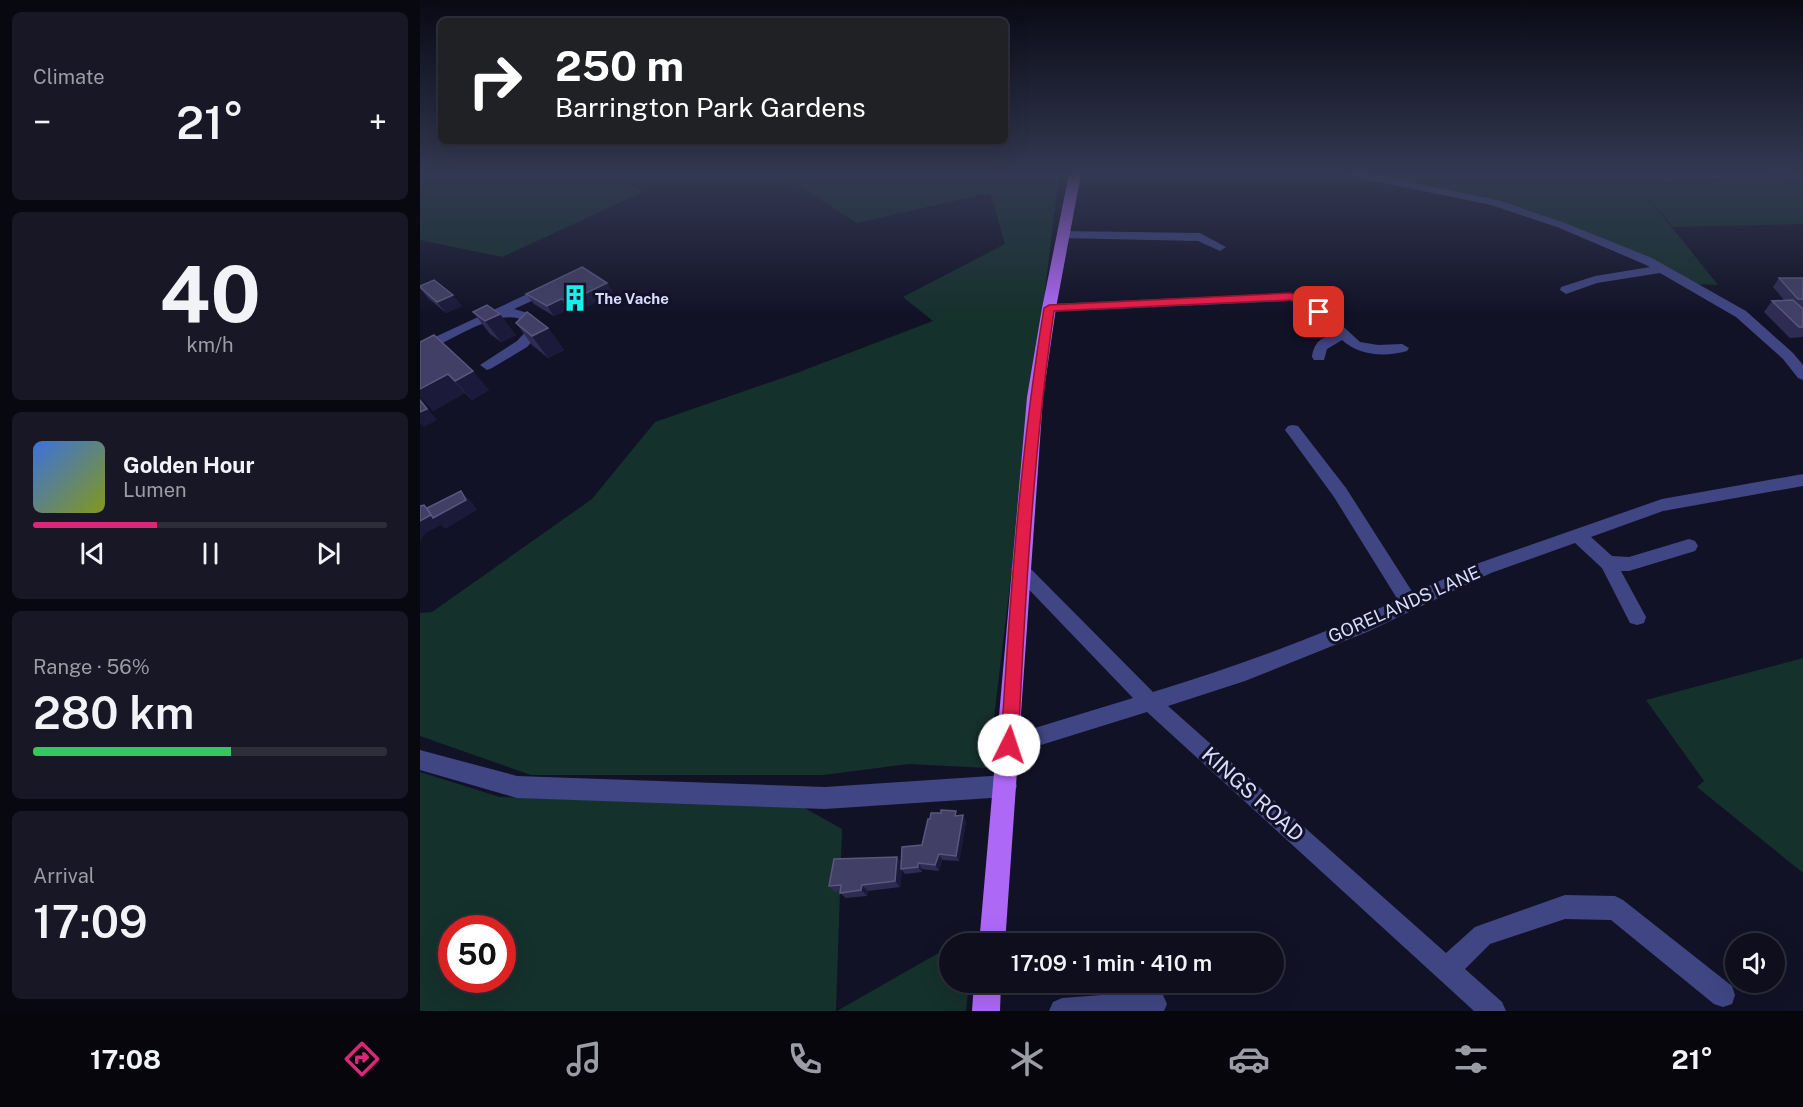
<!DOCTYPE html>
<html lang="en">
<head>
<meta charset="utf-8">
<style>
	:root { --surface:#0e0e1d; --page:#171726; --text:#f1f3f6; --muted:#9b9ca4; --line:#2e2e3b; --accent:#db2777 }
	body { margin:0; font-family:"Public Sans",sans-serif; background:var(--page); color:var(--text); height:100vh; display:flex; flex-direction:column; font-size:22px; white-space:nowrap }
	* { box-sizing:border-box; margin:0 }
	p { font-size:20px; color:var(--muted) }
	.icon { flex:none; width:33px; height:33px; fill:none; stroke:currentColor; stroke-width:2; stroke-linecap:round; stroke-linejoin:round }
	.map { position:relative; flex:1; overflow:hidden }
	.details { display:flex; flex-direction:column; gap:12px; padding:12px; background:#080810; width:420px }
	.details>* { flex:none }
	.hud { position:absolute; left:18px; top:18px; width:570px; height:126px; border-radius:9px; box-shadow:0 6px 24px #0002,0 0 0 2px var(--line); background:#202124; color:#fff; overflow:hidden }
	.controls { position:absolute; left:1305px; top:933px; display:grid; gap:12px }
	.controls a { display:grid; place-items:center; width:60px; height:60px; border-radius:50%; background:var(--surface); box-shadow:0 6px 24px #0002,0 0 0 2px var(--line); font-size:30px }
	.speed { position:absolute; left:18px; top:915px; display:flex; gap:12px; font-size:30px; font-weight:700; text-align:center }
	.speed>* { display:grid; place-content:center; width:78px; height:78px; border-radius:50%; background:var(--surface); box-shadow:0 6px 24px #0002,0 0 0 2px var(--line); line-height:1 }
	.speed .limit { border:9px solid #d22; background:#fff; color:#111 }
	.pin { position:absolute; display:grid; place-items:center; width:51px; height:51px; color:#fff; margin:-26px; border-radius:12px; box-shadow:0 3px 9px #0006 }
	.me { position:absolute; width:66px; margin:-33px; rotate:4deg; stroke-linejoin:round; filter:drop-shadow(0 0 4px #0008) }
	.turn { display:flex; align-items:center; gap:21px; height:126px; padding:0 18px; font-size:27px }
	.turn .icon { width:78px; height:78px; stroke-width:2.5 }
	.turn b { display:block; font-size:42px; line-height:51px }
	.big { font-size:45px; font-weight:600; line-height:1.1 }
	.details .card { flex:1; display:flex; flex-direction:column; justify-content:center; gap:9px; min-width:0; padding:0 21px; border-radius:9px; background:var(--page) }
	.details .dial { align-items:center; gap:0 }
	.dial b { font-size:78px; line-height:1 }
	.song { display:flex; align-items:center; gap:18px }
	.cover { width:72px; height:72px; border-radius:9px; background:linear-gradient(135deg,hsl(220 70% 55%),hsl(70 70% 35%)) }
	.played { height:6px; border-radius:3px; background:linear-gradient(90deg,var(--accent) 35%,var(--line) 35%) }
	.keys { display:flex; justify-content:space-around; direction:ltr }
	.heat { display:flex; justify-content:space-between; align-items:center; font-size:33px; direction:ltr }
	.charge { height:9px; border-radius:4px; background:linear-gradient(90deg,#34c759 56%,var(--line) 0) }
	.trip { position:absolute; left:519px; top:933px; width:345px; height:60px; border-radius:30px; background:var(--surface); box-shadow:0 6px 24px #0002,0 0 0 2px var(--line); font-weight:600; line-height:60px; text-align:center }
	.menu { display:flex; height:96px; justify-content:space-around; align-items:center; background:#06060c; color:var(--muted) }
	.menu .icon { width:42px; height:42px }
	.menu .current { color:var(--accent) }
	.menu b { font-size:27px; color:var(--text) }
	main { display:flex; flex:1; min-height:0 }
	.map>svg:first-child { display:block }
	.green { fill:#15312c; fill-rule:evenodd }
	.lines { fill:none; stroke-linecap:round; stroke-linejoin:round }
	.minor { fill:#404683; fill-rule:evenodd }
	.major { fill:#ae68f6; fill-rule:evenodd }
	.wall { fill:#2f2c54 }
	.shaded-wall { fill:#1c1a3a }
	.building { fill:#413f66; stroke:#59577e; stroke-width:1.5 }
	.route { fill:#e11d48; stroke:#92132f; stroke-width:1.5 }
	.labels { text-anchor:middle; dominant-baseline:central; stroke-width:6; stroke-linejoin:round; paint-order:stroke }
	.far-poi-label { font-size:15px; font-weight:bold; fill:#dadbfd; stroke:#121227; text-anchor:start }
	.street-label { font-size:18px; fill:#dadbfd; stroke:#121227 }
	.near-street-label { font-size:21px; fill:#dadbfd; stroke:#121227 }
</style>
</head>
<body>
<main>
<section class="details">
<div class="card"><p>Climate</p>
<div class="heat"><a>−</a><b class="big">21°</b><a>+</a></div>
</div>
<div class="card dial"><b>40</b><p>km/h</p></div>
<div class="card">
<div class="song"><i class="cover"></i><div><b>Golden Hour</b><p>Lumen</p></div></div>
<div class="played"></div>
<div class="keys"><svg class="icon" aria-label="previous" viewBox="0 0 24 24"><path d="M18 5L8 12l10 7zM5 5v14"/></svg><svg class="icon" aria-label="pause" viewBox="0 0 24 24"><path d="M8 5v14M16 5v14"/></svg><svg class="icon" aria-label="next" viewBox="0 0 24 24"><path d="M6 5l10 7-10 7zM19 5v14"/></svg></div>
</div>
<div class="card"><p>Range · 56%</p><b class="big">280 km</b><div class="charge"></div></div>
<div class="card"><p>Arrival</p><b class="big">17:09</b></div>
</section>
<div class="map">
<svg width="1383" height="1011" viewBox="0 0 1383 1011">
	<rect width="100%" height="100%" fill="#121227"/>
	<g class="green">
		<path d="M 0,174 L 223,174 L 210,185 L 223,192 L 82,257 L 0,240 Z"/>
		<path d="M 360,174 L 639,174 L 568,768 L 489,764 L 403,775 L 111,775 L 0,736 L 0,613 L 12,612 L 172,499 L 235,422 L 374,374 L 513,321 L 483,297 L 585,244 L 570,193 L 437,223 Z"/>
		<path d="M 944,174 L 1356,174 L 1218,185 L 1298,285 L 1274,284 L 1078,201 L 1003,184 Z"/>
		<path d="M 1383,175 L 1383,224 L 1253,227 L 1219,186 Z"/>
		<path d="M 1383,658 L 1383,873 L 1277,787 L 1284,781 L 1226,700 Z"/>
		<path d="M 0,772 L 80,797 L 381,806 L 422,829 L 416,1011 L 0,1011 ZM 32,928 L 82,928 L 82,980 L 32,980 Z"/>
		<path d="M 529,947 L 530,982 L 549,983 L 546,1011 L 417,1011 Z"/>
	</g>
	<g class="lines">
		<g class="minor">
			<path d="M 929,174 L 950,174 L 1078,200 L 1145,223 L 1232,258 L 1326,311 L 1373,353 L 1383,365 L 1383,380 L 1378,378 L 1363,359 L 1316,317 L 1240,273 L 1177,283 L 1146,294 L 1140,290 L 1141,287 L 1175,276 L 1230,267 L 1224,264 L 1137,227 L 1071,205 L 934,177 Z"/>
			<path d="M 643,231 L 780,233 L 806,247 L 800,251 L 778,241 L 639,238 L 637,235 Z"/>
			<path d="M 129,284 L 134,285 L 135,288 L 134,291 L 94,309 L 111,314 L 124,328 L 122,331 L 107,347 L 72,368 L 67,370 L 60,365 L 97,341 L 110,327 C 89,297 26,346 0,353 L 0,344 Z"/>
			<path d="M 870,293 L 892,298 L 940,342 L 958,345 L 982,344 L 989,348 L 987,351 C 965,357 939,356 922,340 L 907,349 L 904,360 L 894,360 L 892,357 C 894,342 901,338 914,333 L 883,304 L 870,301 L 629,312 L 622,308 L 629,304 Z"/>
			<path d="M 873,425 L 878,426 L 926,488 L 993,593 L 1059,563 L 1242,499 L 1383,474 L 1383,486 L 1243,511 L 1171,537 L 1192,556 L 1209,557 L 1269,539 L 1275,541 L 1278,546 L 1275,551 L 1209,571 L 1201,571 L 1226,617 L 1224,623 L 1217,625 L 1210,623 L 1182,568 L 1155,543 L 1071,573 L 947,632 L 825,681 L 748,706 L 1026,953 L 1055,927 L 1145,895 L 1195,896 L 1203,900 L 1312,986 L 1315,995 L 1312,1004 L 1303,1007 L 1294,1004 L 1191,920 L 1145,919 L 1070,944 L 1045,969 L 1082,1002 L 1086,1011 L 1054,1011 L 727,712 L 589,755 L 582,752 L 579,745 L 582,738 L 713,698 L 594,574 L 591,569 L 594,564 L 600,562 L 606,564 L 733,692 C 818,666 897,637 978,600 L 914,497 L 868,434 L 865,430 L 868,426 Z"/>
			<path d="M 0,750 L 97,776 L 405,787 L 586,775 L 594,778 L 597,786 L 594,794 L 586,797 L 405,809 L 97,798 L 0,770 Z"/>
			<path d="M 734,991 L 743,995 L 747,1004 L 744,1011 L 629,1011 L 633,1002 L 642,998 Z"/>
		</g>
		<g class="major">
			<path d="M 649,174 L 661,174 L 636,308 L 623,397 L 585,944 L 559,944 L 607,397 L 622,308 Z"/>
			<path d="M 554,982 L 581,982 L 580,1011 L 552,1011 Z"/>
		</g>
	</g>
	<g class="wall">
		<path d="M 1359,278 L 1383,278 L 1383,308 L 1382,308 L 1383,309 L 1383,337 L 1370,338 L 1344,312 L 1352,301 L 1364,300 L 1353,287 Z"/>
		<path d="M 187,283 L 193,293 L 157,312 L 148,310 L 134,316 L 114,304 L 106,294 Z"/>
		<path d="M 0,288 L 42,306 L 26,313 L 8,298 Z"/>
		<path d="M 53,312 L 96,335 L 81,342 L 70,334 Z"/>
		<path d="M 96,323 L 128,328 L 144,350 L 128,358 L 112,345 Z"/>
		<path d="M 0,342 L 69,390 L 52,400 L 45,393 L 13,411 Z"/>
		<path d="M 543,815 L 546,822 L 539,861 L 522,860 L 519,871 L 502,869 L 502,872 L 485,874 L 482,870 L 480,887 L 448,891 L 447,896 L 426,898 L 420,893 L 420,891 L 415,892 L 409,886 L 481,862 L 502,845 L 510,819 Z"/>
	</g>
	<g class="shaded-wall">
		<path d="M 187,283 L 193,293 L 157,312 L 150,301 Z"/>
		<path d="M 33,295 L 42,306 L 26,313 L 17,302 Z"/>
		<path d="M 141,299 L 148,310 L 134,316 L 127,306 Z"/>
		<path d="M 80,314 L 96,335 L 81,342 L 65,321 Z"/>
		<path d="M 128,328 L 144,350 L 128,358 L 112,336 Z"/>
		<path d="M 53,371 L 69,390 L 52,400 L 35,381 Z"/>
		<path d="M 28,374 L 45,393 L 13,411 L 0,397 L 0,389 Z"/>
		<path d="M 0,399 L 17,420 L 4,427 L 0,423 Z"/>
		<path d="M 41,491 L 52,502 L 57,510 L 25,529 L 21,525 L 5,533 L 0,542 L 0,521 L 4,505 L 14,514 Z"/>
		<path d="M 543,815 L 546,822 L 539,861 L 536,856 Z"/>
		<path d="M 519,854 L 522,860 L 519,871 L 515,865 Z"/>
		<path d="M 477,857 L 482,863 L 481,869 L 482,870 L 480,887 L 475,881 Z"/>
		<path d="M 498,863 L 502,869 L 502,872 L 498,867 Z"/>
		<path d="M 442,885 L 448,891 L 447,896 L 441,890 Z"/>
	</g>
	<g class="building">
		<path d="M 162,267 L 187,283 L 150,301 L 141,299 L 127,306 L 106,294 Z"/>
		<path d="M 1359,278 L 1383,278 L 1383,299 L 1378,299 Z"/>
		<path d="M 14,280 L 33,295 L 17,302 L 0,287 L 0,286 Z"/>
		<path d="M 1373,300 L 1383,309 L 1383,327 L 1379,327 L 1352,301 Z"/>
		<path d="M 67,305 L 80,314 L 65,321 L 53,312 Z"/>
		<path d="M 107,312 L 128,328 L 112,336 L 96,323 Z"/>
		<path d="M 14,335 L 53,371 L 35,381 L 28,374 L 0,389 L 0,342 Z"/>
		<path d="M 0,400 L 7,409 L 0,412 Z"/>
		<path d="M 41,491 L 46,500 L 13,518 L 7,508 Z"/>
		<path d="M 4,505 L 11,515 L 0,521 L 0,506 Z"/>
		<path d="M 521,810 L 536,811 L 535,816 L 543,815 L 536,856 L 519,854 L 515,865 L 498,863 L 498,867 L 481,869 L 482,847 L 502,845 L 508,819 L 510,819 L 511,813 L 521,813 Z"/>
		<path d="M 477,857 L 475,881 L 442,885 L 441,890 L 420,893 L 421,885 L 409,886 L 414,859 Z"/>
	</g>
	<linearGradient id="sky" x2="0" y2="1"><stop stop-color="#0a0a15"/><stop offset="0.55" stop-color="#333952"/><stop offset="1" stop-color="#333952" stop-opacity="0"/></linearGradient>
	<rect width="1383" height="315" fill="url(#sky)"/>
	<path class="route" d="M 870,293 L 890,299 L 904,312 L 899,316 C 887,312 886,304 870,300 L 634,311 C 613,455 605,600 598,745 L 595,751 L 589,753 L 583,751 L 581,745 C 590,598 600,453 624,308 L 629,305 Z"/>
	<defs>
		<symbol id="building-bare" viewBox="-9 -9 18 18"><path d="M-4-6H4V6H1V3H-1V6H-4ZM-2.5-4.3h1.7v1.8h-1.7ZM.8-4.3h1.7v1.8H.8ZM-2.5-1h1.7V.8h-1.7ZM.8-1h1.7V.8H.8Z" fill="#12f1ea" stroke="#121227" stroke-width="2.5" paint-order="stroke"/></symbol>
	</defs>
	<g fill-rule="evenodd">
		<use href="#building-bare" x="136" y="279" width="38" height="38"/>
	</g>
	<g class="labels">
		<g class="far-poi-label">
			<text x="175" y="298">The Vache</text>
		</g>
		<g class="street-label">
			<text transform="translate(984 604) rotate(-24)">GORELANDS LANE</text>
		</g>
		<g class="near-street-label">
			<text transform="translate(833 794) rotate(42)">KINGS ROAD</text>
		</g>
	</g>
</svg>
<div class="controls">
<a><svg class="icon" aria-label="sound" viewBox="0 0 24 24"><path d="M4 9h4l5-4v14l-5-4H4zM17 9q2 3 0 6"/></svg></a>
</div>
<div class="speed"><div class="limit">50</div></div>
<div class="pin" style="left:899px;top:312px;background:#d93025"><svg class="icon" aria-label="arrive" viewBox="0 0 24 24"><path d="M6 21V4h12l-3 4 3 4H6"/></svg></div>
<svg class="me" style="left:589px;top:745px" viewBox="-20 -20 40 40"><circle r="19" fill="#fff"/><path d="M0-13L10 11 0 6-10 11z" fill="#e11d48"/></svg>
<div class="trip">17:09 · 1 min · 410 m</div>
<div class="hud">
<div class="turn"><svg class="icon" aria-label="right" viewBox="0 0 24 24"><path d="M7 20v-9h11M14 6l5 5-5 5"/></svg><div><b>250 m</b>Barrington Park Gardens</div></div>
</div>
</div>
</main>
<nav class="menu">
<b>17:08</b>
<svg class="icon current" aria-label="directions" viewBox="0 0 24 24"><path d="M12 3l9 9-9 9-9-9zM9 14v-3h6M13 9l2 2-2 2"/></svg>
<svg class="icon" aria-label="music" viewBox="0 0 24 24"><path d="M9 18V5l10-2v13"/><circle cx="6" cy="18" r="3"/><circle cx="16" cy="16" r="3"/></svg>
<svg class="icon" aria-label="phone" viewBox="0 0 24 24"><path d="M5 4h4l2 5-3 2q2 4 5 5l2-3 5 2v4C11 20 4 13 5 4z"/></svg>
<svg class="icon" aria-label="climate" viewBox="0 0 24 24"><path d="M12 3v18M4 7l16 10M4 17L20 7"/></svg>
<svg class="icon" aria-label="car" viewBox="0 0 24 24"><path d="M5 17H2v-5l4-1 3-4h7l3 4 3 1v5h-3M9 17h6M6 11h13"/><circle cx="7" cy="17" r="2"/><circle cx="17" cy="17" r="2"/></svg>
<svg class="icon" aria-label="filters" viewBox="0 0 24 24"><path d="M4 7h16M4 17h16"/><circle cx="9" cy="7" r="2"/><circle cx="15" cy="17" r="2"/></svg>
<b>21°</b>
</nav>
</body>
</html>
